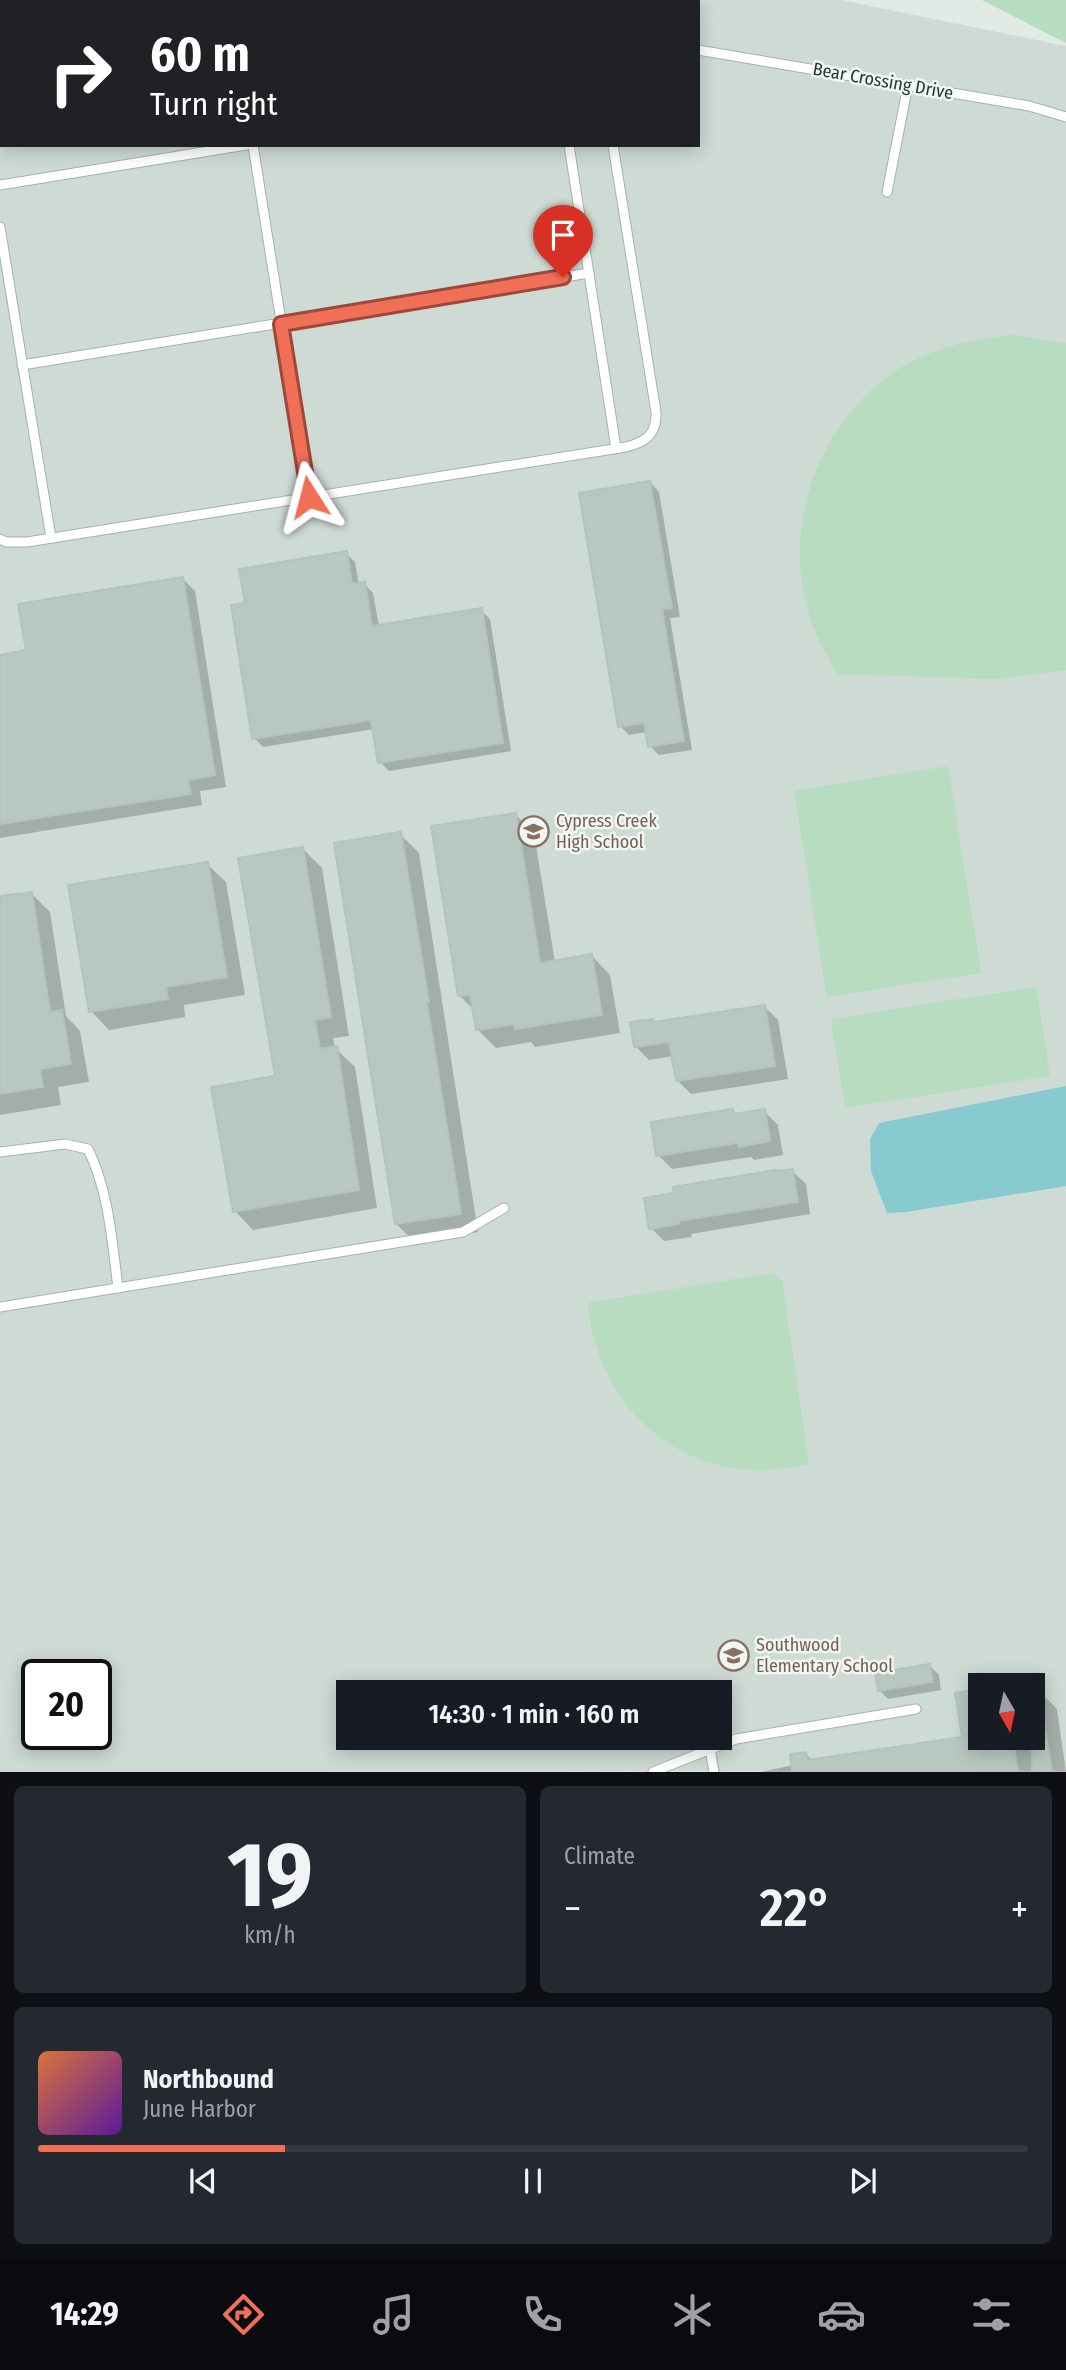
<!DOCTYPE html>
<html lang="en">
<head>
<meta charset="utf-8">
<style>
	:root { --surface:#171b24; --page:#242831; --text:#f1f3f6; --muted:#9ea1a6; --line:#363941; --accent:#f16f57 }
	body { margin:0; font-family:"Fira Sans Condensed",sans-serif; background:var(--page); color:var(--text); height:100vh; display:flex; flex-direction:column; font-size:26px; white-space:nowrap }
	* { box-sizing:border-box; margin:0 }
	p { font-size:23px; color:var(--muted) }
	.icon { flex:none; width:38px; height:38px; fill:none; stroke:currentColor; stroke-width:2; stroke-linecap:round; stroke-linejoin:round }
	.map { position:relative; height:1772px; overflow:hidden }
	.side { display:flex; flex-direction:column; gap:14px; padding:14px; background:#0d0f14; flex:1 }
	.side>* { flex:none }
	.banner { position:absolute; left:0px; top:0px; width:700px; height:147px; box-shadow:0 4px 18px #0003; background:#202124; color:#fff; overflow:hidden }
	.needle { width:46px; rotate:171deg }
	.fabs { position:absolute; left:968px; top:1673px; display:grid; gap:14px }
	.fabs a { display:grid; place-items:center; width:77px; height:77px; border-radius:0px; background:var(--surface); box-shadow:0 4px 18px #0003; font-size:35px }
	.speed { position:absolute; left:21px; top:1659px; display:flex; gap:14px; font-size:35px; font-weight:700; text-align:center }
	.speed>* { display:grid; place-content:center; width:91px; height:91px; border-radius:50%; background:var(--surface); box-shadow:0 4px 18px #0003; line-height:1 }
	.speed .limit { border:4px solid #111; border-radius:10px; background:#fff; color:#111 }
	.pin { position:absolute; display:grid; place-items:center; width:60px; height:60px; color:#fff; margin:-72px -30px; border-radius:50% 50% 50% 0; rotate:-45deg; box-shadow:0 0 7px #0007 }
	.pin .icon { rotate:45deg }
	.me { position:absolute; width:77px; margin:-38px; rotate:351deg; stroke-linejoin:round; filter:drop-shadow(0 0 5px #0008) }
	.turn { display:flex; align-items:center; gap:24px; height:147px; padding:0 35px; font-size:32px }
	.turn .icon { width:91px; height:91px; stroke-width:2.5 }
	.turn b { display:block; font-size:49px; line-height:60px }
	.big { font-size:52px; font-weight:600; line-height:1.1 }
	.side .card { flex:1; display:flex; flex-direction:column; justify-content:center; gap:10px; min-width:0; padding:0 24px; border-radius:10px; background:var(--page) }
	.side .dial { align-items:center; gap:0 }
	.dial b { font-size:91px; line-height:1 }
	.song { display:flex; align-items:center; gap:21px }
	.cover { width:84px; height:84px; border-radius:10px; background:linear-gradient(135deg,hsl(20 70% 55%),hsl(270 70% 35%)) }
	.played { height:7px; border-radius:4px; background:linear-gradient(90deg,var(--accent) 25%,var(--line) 25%) }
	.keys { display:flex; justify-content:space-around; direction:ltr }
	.heat { display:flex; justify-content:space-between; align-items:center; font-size:38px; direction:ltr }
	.side .tiles { flex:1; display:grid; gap:14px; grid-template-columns:1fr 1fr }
	.card:last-child { grid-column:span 2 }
	.trip { position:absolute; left:336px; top:1680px; width:396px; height:70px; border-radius:0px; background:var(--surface); box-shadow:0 4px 18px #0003; font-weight:600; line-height:70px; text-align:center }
	.tab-bar { display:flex; height:112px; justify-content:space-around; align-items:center; background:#090b0e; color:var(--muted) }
	.tab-bar .icon { width:49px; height:49px }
	.tab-bar .on { color:var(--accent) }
	.tab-bar b { font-size:32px; color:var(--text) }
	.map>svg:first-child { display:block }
	.built { fill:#cedad4; fill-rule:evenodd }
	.green { fill:#b8dcbf }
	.water { fill:#87cbd0 }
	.shadow { fill:#0003 }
	.building { fill:#b8c8c0; stroke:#b2c4bb; stroke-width:2 }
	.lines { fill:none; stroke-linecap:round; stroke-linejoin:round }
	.lane-casing { stroke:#a3b3ab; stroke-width:11 }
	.lane { stroke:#fff; stroke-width:9 }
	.route-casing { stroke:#9d4839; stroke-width:18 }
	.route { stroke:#f16f57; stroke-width:12 }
	.labels { text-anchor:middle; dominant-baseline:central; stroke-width:5; stroke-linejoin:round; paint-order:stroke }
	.street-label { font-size:18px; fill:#213b31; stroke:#f0f7f3 }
	.education-label { font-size:18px; fill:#785e54; stroke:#f0f7f3; text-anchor:start }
</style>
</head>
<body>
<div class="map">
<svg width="1066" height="1772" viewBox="0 0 1066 1772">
	<rect width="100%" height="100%" fill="#e0ebe5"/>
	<path class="built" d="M 0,0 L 841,0 L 1066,46 L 1066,1771 L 0,1772 ZM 2,2 L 698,2 L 698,145 L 2,145 ZM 37,1675 L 96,1675 L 96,1734 L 37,1734 ZM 980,1685 L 1032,1685 L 1032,1738 L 980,1738 ZM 348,1692 L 719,1692 L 719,1738 L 348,1738 Z"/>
	<g class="green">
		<path d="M 982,0 L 1066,0 L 1066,43 Z"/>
		<path d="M 1011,335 L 1066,343 L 1066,670 L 997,679 L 838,674 C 774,581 793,458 878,384 C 915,352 964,340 1011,335 Z"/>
		<path d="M 948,766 L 981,973 L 827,997 L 794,791 Z"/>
		<path d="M 1036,987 L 1050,1076 L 845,1108 L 831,1019 Z"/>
		<path d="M 772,1273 L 782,1281 L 809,1465 C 786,1468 763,1472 739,1469 C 654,1458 594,1387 588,1303 Z"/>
	</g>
	<path class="water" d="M 1066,1086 L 1066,1186 L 906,1212 L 887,1213 L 871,1171 L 870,1139 L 879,1123 Z"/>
	<g class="shadow">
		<path d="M 650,482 L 659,492 L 680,617 L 670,618 L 692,750 L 659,755 L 650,746 L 647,732 L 629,735 L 620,726 Z"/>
		<path d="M 346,553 L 355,562 L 359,585 L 364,584 L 373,593 L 379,626 L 481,610 L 490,619 L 511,751 L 389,771 L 380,762 L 375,729 L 263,747 L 254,738 L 247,605 Z"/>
		<path d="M 183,579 L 195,591 L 226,787 L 200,791 L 202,805 L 0,838 L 0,657 L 28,652 Z"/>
		<path d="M 516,815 L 534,833 L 555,962 L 592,956 L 610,975 L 620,1033 L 535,1047 L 531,1042 L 496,1048 L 477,1029 L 474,1010 L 459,995 Z"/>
		<path d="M 400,834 L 419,853 L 478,1232 L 415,1242 L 396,1224 Z"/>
		<path d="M 303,849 L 322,868 L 349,1036 L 333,1038 L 335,1048 L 355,1067 L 377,1208 L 253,1230 L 235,1211 L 277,1077 Z"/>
		<path d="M 207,864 L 226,882 L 245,995 L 184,1005 L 185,1017 L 109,1030 L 91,1011 Z"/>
		<path d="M 31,893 L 50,912 L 66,1016 L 80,1031 L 89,1082 L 58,1087 L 61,1105 L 0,1115 L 0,898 Z"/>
		<path d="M 765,1007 L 778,1020 L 788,1079 L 691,1094 L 677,1080 L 673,1056 L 649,1060 L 635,1046 L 653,1020 L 656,1023 Z"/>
		<path d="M 732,1111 L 737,1116 L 764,1111 L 778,1125 L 783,1155 L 754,1160 L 751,1157 L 672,1169 L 658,1155 Z"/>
		<path d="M 792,1171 L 806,1184 L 810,1214 L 691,1234 L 692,1237 L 664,1241 L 651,1228 Z"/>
		<path d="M 930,1666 L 939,1675 L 941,1690 L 888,1699 L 879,1690 Z"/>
		<path d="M 1038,1690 L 1057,1709 L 1066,1772 L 761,1772 L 793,1765 L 806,1754 L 813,1761 L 964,1738 L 980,1700 L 980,1738 L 1032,1738 L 1032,1691 Z"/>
	</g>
	<g class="building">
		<path d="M 650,481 L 672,608 L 662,609 L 684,741 L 648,747 L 644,723 L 618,727 L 579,493 Z"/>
		<path d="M 347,551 L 352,584 L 365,582 L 372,626 L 482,608 L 503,743 L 378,763 L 371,720 L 252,739 L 231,605 L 245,603 L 239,569 Z"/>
		<path d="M 183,577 L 215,775 L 188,780 L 191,794 L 0,824 L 0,655 L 26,650 L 18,604 Z"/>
		<path d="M 516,813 L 540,963 L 592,954 L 602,1015 L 515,1029 L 514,1024 L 476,1030 L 470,995 L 458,996 L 431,826 Z"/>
		<path d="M 401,832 L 429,1002 L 427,1003 L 461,1214 L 395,1224 L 334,843 Z"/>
		<path d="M 303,847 L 331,1017 L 315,1020 L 320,1049 L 337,1046 L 359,1190 L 233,1212 L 211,1087 L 275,1076 L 238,858 Z"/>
		<path d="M 208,862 L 227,977 L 166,987 L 168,999 L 89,1012 L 68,885 Z"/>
		<path d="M 32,892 L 50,1012 L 62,1010 L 71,1064 L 40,1069 L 43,1087 L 0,1094 L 0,896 Z"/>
		<path d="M 765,1005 L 775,1066 L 676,1081 L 669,1042 L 634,1047 L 630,1022 L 653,1019 L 654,1022 Z"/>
		<path d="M 733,1109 L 734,1114 L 765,1109 L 770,1141 L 739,1147 L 738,1143 L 656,1156 L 651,1122 Z"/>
		<path d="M 793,1169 L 798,1202 L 679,1221 L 679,1224 L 649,1229 L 644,1198 L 674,1193 L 673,1187 L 776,1170 L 776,1171 Z"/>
		<path d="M 930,1664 L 933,1682 L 878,1691 L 875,1673 Z"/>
		<path d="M 980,1689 L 980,1738 L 1013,1738 L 1018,1772 L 792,1772 L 790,1754 L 806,1752 L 808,1760 L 962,1737 L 955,1693 Z"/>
		<path d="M 1041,1701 L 1052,1772 L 1032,1772 L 1032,1702 Z"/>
	</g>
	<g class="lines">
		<defs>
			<g id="lane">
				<path d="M 452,0 L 452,2"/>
				<path d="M 562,0 L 562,2"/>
				<path d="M 698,50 L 1029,106 L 1066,117"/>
				<path d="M 0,134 L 2,134"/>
				<path d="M 253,145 L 309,497"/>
				<path d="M 569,145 L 616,448"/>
				<path d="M 0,185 L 246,145"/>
				<path d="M 887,192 L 908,85"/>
				<path d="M 0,227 L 51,538"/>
				<path d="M 22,365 L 589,273"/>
				<path d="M 0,539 L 6,542 L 27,542 L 626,447 C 646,442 657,434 656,412 L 613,145"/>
				<path d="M 0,1152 L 65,1144 L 88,1149 C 109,1192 112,1241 118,1288"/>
				<path d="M 0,1307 L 463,1232 L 504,1208"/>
				<path d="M 710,1749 L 714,1772"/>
				<path d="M 653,1772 L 736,1739 L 916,1709"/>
			</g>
		</defs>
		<use href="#lane" class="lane-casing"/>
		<use href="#lane" class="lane"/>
	</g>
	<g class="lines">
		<defs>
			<path id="route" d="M 309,497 L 281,324 L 563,277"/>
		</defs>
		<use href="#route" class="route-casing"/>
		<use href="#route" class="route"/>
	</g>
	<defs>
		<symbol id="school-ring" viewBox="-11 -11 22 22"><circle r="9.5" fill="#f0f7f3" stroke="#8d6e63" stroke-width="1.5"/><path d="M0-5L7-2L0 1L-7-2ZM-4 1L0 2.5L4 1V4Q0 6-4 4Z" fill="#8d6e63"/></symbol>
	</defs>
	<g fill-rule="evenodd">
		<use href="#school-ring" x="516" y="814" width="35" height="35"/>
		<use href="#school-ring" x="716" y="1638" width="35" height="35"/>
	</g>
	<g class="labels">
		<g class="street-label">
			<text transform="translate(883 81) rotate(10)">Bear Crossing Drive</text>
		</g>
		<g class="education-label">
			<text x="556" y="821">Cypress Creek<tspan x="556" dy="21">High School</tspan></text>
			<text x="756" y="1645">Southwood<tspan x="756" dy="21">Elementary School</tspan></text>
		</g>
	</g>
</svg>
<div class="fabs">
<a><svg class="needle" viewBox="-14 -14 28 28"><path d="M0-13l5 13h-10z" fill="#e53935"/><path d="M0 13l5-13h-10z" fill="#9ea1a6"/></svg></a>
</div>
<div class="speed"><div class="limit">20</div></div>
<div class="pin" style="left:563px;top:277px;background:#d93025"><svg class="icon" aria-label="arrive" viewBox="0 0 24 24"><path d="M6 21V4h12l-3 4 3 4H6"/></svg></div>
<svg class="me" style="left:309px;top:497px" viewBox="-20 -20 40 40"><path d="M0-17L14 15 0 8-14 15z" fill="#f16f57" stroke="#fff" stroke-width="4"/></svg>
<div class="trip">14:30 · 1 min · 160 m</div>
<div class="banner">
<div class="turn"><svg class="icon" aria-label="right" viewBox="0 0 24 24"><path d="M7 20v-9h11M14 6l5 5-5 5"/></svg><div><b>60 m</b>Turn right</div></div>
</div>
</div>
<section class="side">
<div class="tiles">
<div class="card dial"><b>19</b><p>km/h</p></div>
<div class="card"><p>Climate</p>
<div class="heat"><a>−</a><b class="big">22°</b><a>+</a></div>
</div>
<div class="card">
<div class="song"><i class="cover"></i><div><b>Northbound</b><p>June Harbor</p></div></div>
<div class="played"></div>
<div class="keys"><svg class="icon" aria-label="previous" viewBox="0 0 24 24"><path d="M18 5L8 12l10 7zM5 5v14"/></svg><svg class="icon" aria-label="pause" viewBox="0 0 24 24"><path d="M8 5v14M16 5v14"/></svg><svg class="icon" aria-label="next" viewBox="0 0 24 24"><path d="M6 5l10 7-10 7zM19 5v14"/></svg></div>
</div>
</div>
</section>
<nav class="tab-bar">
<b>14:29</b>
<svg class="icon on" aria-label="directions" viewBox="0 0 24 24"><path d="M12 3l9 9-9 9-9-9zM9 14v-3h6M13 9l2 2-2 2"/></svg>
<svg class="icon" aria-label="music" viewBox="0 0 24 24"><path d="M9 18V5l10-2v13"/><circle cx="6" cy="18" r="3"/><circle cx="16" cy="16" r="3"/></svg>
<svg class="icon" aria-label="phone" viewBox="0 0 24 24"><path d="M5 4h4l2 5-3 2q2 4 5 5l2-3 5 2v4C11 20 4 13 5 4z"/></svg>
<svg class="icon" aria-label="climate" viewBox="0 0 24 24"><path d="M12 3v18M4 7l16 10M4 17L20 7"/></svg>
<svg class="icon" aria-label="car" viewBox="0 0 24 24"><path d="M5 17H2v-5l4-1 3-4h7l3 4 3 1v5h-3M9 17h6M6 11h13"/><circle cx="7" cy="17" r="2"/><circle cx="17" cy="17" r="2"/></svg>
<svg class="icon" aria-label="filters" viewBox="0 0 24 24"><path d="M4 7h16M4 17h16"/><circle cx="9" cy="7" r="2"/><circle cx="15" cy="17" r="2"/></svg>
</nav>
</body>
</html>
